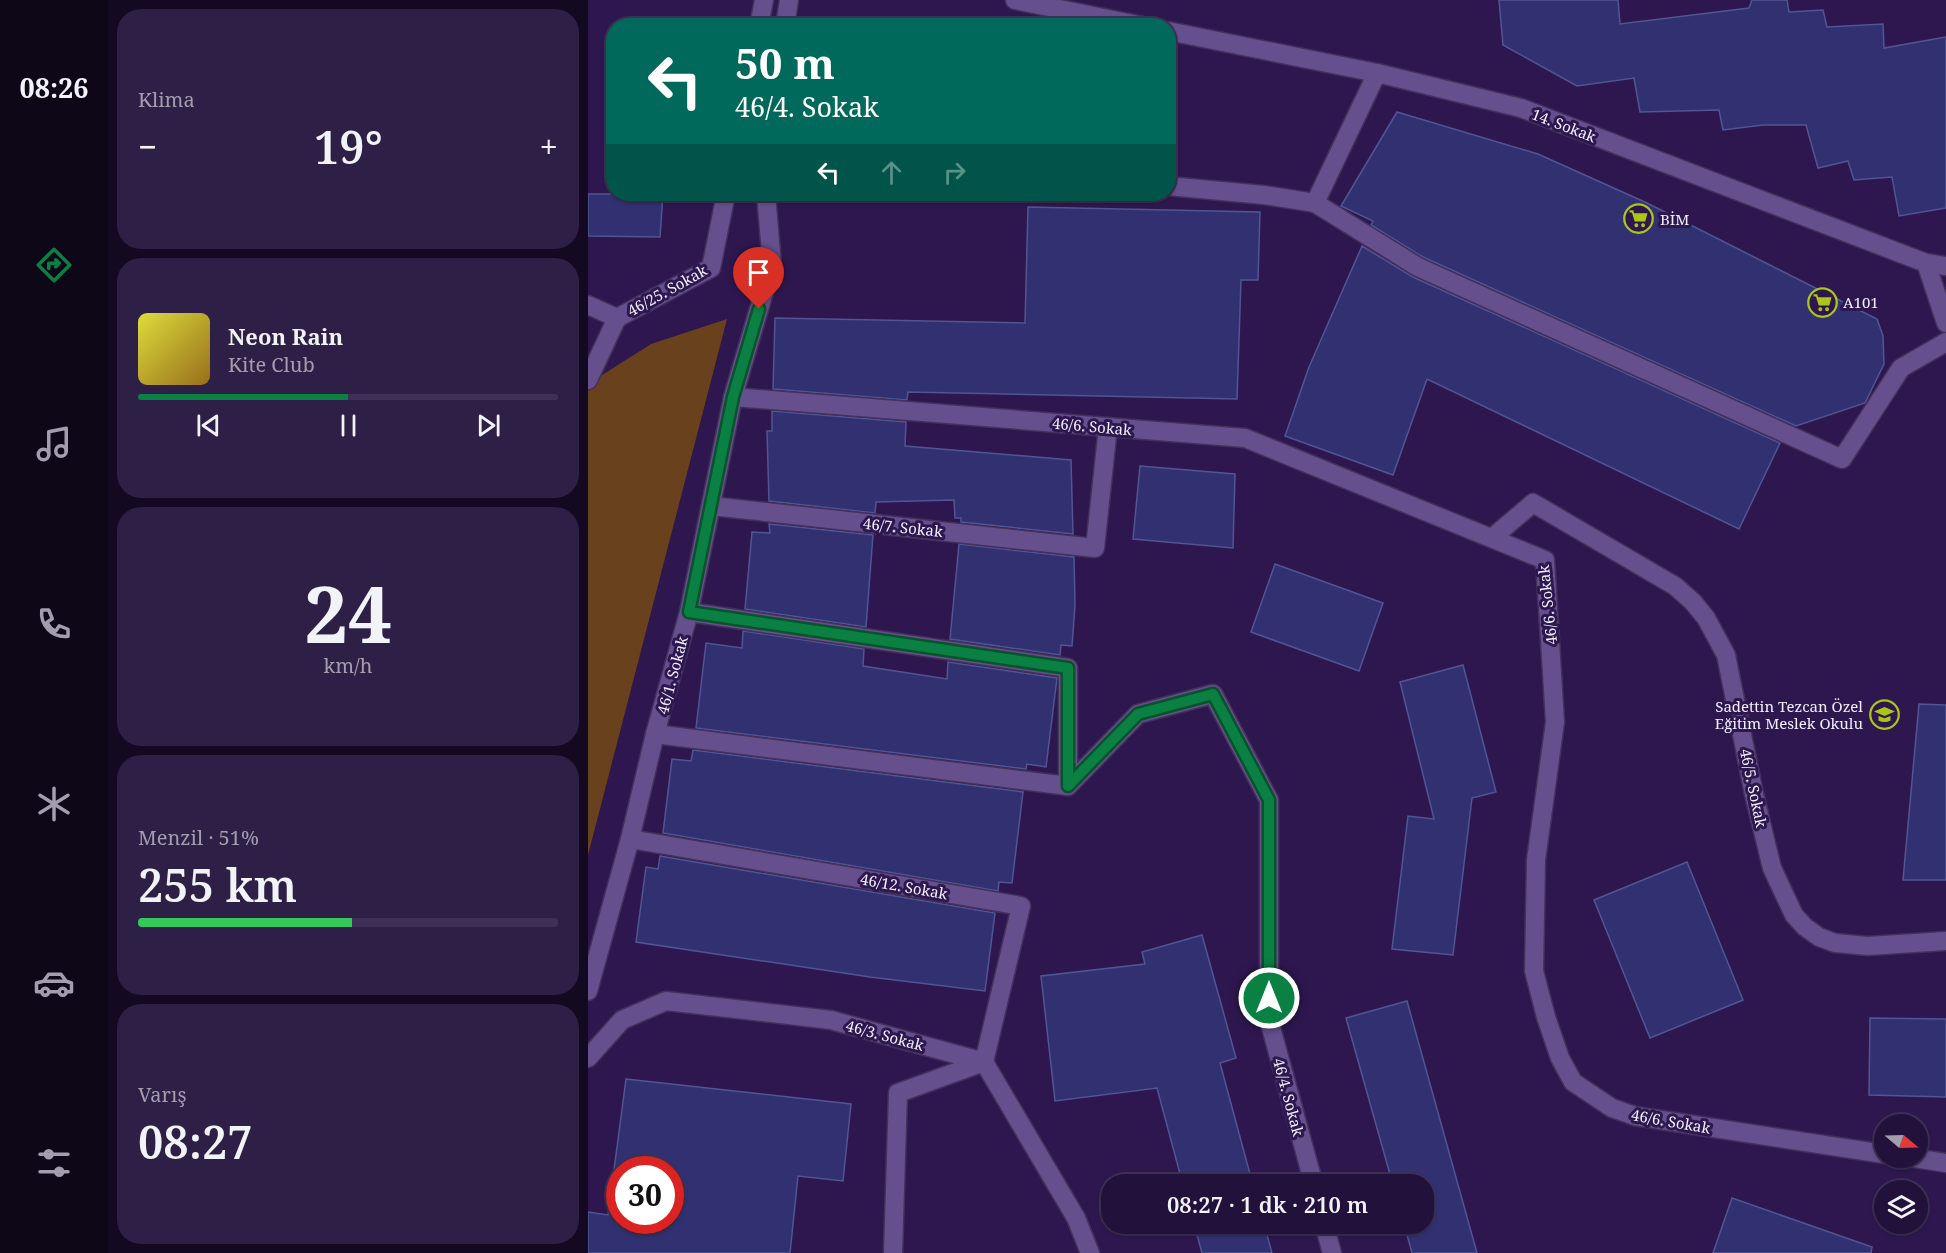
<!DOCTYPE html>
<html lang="tr">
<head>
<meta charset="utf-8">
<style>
	:root { --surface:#22113b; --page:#2e1f46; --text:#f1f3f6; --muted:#a29daf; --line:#3f3155; --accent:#0b8043 }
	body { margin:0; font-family:"Noto Serif",serif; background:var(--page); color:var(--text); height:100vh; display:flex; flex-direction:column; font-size:22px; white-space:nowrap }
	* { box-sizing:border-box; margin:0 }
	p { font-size:20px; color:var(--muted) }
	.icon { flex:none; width:33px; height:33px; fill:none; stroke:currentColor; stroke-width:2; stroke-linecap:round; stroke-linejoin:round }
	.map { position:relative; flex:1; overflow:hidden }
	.details { display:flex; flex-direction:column; gap:9px; padding:9px; background:#130920; width:480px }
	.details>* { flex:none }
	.hud { position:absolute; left:18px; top:18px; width:570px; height:183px; border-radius:24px; box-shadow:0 2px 4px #0004,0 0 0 2px var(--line); background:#00695c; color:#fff; overflow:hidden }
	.needle { width:39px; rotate:109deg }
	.controls { position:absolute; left:1286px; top:1114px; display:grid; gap:12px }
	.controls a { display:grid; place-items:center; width:54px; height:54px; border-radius:50%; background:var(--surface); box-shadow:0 2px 4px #0004,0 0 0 2px var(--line); font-size:30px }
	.speed { position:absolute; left:18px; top:1156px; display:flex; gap:12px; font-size:30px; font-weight:700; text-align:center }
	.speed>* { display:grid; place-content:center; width:78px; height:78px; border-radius:50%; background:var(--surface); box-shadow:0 2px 4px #0004,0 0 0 2px var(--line); line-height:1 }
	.speed .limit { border:9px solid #d22; background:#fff; color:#111 }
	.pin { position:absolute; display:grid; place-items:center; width:51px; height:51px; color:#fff; margin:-62px -26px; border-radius:50% 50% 50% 0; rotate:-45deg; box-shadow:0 0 6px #0007 }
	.pin .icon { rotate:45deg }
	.me { position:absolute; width:66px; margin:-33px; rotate:0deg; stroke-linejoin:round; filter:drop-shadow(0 0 4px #0008) }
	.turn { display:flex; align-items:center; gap:21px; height:126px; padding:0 30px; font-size:27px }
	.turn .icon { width:78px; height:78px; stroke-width:2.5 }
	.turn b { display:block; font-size:42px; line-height:51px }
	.lanes { display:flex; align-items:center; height:57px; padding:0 30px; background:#0003; justify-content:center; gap:30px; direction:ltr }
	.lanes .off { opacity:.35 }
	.big { font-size:45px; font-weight:600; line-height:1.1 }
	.details .card { flex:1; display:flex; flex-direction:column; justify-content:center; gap:9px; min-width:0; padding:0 21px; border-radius:24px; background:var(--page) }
	.details .dial { align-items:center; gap:0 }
	.dial b { font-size:78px; line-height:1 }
	.song { display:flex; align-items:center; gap:18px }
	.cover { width:72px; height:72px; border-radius:9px; background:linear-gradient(135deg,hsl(60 70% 55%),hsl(40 70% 35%)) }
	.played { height:6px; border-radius:3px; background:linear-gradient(90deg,var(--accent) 50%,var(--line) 50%) }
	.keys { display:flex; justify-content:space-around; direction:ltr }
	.heat { display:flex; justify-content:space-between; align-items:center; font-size:33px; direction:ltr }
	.charge { height:9px; border-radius:4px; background:linear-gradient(90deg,#34c759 51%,var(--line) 0) }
	.trip { position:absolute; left:513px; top:1174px; width:333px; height:60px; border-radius:24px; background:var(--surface); box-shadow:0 2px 4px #0004,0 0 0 2px var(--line); font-weight:600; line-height:60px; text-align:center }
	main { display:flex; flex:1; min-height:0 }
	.tabs { display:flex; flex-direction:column; width:108px; justify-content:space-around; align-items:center; background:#0e0718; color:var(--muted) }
	.tabs .icon { width:42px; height:42px }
	.tabs .selected { color:var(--accent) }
	.tabs b { font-size:27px; color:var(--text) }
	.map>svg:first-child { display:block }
	.green { fill:#6a411d }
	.building { fill:#313172; stroke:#515593; stroke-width:1.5; fill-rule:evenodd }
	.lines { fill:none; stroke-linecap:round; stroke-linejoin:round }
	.service-casing { stroke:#43305b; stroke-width:21 }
	.minor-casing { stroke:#43305b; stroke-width:21 }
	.tertiary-casing { stroke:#43305b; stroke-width:21 }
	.service { stroke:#654f8c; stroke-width:18 }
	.minor { stroke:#654f8c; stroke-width:18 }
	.tertiary { stroke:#654f8c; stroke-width:18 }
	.route-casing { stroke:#07532c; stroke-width:15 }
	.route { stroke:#0b8043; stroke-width:10 }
	.labels { text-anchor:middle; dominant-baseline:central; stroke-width:6; stroke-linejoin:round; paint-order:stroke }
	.street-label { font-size:15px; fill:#f2eefc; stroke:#2e174f }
	.poi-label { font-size:15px; fill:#f2eefc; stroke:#2e174f; text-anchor:start }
</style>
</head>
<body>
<main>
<nav class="tabs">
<b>08:26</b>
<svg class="icon selected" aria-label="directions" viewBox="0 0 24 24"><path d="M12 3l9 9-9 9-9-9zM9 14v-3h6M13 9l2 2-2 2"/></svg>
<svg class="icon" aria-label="music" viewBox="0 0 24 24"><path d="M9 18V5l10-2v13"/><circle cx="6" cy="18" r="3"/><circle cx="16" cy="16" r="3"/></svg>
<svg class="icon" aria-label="phone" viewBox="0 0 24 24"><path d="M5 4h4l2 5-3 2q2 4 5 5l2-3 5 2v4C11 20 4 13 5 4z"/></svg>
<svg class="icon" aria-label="climate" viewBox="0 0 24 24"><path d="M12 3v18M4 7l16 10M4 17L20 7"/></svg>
<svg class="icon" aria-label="car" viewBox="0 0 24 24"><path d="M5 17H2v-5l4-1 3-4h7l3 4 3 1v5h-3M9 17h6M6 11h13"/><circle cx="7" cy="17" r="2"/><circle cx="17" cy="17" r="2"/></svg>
<svg class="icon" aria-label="filters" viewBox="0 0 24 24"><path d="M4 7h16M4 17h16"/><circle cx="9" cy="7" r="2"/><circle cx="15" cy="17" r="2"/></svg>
</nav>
<section class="details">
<div class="card"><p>Klima</p>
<div class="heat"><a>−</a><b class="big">19°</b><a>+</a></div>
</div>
<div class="card">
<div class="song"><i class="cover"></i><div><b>Neon Rain</b><p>Kite Club</p></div></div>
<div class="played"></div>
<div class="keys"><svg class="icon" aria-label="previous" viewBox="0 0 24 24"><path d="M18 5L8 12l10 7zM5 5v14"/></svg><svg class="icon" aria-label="pause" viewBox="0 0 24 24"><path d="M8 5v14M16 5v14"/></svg><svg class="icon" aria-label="next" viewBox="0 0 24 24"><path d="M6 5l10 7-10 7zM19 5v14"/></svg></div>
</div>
<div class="card dial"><b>24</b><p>km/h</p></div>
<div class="card"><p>Menzil · 51%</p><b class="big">255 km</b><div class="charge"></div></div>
<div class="card"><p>Varış</p><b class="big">08:27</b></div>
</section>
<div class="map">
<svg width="1358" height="1253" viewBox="0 0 1358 1253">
	<rect width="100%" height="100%" fill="#2e174f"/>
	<path class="green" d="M 139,319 L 0,855 L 0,384 L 63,344 Z"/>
	<g class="building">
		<path d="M 911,0 L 1030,0 L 1032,24 L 1161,8 L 1164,0 L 1199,0 L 1201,12 L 1235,10 L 1239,27 L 1295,24 L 1296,48 L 1358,37 L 1358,208 L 1311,216 L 1304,177 L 1266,180 L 1260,161 L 1230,168 L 1218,125 L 1175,125 L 1135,130 L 1131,110 L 1052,112 L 1046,78 L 989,86 L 915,45 Z"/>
		<path d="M 809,112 L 950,154 L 1059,203 L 1289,319 L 1295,336 L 1296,364 L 1277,403 L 1208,426 L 835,257 L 783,225 L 785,221 L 753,206 Z"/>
		<path d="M 0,194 L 75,194 L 72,237 L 0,236 Z"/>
		<path d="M 440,207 L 672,212 L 670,280 L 653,280 L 649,399 L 320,392 L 319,400 L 185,389 L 187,318 L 437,323 Z"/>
		<path d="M 774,246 L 825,277 L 1192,443 L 1151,529 L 839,379 L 805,475 L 697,436 L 721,367 Z"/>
		<path d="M 184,411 L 318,422 L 317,446 L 483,460 L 485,534 L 373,522 L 373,518 L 367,518 L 366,500 L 288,502 L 287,513 L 181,501 L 179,431 L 184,431 Z"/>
		<path d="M 552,466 L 647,474 L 645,548 L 545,539 Z"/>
		<path d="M 181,524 L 285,535 L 278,627 L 157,609 L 164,532 L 182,533 Z"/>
		<path d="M 371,544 L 486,557 L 487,605 L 484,646 L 473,645 L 472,655 L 362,639 Z"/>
		<path d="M 687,564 L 795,603 L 771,671 L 663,632 Z"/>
		<path d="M 155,631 L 276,649 L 275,666 L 359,679 L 360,662 L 469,678 L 458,767 L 439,764 L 438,769 L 108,728 L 118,643 L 154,648 Z"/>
		<path d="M 875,665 L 908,792 L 884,798 L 865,955 L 804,949 L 820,816 L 846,819 L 812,682 Z"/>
		<path d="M 1331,704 L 1358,705 L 1358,880 L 1315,880 Z"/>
		<path d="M 105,750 L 435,792 L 424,883 L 411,882 L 410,891 L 75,833 L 84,759 L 103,761 Z"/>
		<path d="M 72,856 L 407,913 L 397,991 L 282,977 L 48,942 L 58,867 L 70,869 Z"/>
		<path d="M 1099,862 L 1155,1000 L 1062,1038 L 1006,900 Z"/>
		<path d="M 614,935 L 648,1058 L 632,1063 L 665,1185 L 595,1185 L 569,1088 L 467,1101 L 453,976 L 557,964 L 554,952 Z"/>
		<path d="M 819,1001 L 889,1253 L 824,1253 L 816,1224 L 836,1224 L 836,1185 L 805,1185 L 758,1018 Z"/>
		<path d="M 1282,1018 L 1358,1019 L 1358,1097 L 1281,1095 Z"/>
		<path d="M 38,1079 L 263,1104 L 255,1181 L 210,1176 L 202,1253 L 0,1253 L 0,1212 L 20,1215 ZM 32,1170 L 82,1170 L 82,1221 L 32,1221 Z"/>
		<path d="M 1144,1198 L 1284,1247 L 1283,1253 L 1125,1253 Z"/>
		<path d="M 606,1224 L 676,1224 L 684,1253 L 614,1253 Z"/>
	</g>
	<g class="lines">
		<defs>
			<path id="service" d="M 580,186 L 676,195 L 727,203"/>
			<g id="minor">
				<path d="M 427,0 L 555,26"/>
				<path d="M 171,26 L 176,0"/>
				<path d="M 197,26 L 201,0"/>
				<path d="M 580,31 L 789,73 L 933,108 L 1338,263 L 1358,266"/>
				<path d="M 789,73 L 727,203 L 830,267 L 1254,459 L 1313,368 L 1358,342"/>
				<path d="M 0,305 L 29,318 L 123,268 L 138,194"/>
				<path d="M 0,380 L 29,318"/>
				<path d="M 145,397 L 657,438 L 957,560 L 967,722 L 948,860 L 946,971 L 958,1017 L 972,1058 L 985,1082 L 1024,1108 L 1047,1116 L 1296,1154"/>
				<path d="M 123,506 L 507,548 L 520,427"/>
				<path d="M 904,538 L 945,503 L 1087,586 L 1105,602 L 1118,618 L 1138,655 L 1166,794 L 1184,868 L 1206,915 L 1217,927 L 1231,937 L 1247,943 L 1280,946 L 1358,941"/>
				<path d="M 101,612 L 480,668 L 480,786 L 550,714 L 625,694 L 681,800 L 681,1020 L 726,1185"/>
				<path d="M 67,734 L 480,786"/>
				<path d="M 42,839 L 433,906 L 396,1062 L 310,1093 L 305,1253"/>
				<path d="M 0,991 L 42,839 L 67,734 L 101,612 L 145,397 L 184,265 L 178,194"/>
				<path d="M 1326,1158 L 1358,1163"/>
				<path d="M 736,1224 L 744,1253"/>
			</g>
			<g id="tertiary">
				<path d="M 1338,263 L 1358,323"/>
				<path d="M 0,1058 L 34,1020 L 78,1001 L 243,1020 L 396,1062 L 488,1218 L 502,1253"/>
			</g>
		</defs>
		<use href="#service" class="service-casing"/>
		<use href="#minor" class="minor-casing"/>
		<use href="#tertiary" class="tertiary-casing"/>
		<use href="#service" class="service"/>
		<use href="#minor" class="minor"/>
		<use href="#tertiary" class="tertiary"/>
	</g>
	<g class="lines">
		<defs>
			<path id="route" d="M 171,309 L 145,397 L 101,612 L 480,668 L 480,786 L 550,714 L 625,694 L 681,800 L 681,998"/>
		</defs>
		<use href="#route" class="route-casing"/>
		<use href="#route" class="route"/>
	</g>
	<defs>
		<symbol id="supermarket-ring" viewBox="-11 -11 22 22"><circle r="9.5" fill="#2e174f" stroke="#abc614" stroke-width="1.5"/><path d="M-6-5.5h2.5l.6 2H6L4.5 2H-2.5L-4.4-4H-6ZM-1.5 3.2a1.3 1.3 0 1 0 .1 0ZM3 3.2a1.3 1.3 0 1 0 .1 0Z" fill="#abc614"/></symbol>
		<symbol id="school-ring" viewBox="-11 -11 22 22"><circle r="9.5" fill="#2e174f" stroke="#abc614" stroke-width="1.5"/><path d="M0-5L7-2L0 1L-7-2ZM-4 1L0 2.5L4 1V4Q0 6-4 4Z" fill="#abc614"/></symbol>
	</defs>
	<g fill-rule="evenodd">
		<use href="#supermarket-ring" x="1034" y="202" width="33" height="33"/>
		<use href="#supermarket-ring" x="1218" y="286" width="33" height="33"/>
		<use href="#school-ring" x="1280" y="698" width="33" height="33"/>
	</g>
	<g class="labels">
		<g class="street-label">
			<text transform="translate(976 125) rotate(21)">14. Sokak</text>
			<text transform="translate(79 290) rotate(-29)">46/25. Sokak</text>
			<text transform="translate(504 426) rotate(5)">46/6. Sokak</text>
			<text transform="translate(315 527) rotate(6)">46/7. Sokak</text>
			<text transform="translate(959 605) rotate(-96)">46/6. Sokak</text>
			<text transform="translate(84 675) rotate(-75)">46/1. Sokak</text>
			<text transform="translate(1166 788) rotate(78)">46/5. Sokak</text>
			<text transform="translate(316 886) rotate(10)">46/12. Sokak</text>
			<text transform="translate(297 1035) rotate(15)">46/3. Sokak</text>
			<text transform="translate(701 1097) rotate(75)">46/4. Sokak</text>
			<text transform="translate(1083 1121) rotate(10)">46/6. Sokak</text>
		</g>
		<g class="poi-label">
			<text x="1072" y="219">BİM</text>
			<text x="1255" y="302">A101</text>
			<text x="1275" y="706" text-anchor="end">Sadettin Tezcan Özel<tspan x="1275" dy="17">Eğitim Meslek Okulu</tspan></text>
		</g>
	</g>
</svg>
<div class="controls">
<a><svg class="needle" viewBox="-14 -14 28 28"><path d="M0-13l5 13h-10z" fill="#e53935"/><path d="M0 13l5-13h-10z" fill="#a29daf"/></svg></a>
<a><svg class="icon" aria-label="layers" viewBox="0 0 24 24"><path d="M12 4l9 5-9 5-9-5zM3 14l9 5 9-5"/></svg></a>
</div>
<div class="speed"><div class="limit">30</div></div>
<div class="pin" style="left:171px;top:309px;background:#d93025"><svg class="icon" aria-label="arrive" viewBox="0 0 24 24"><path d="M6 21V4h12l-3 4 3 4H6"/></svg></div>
<svg class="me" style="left:681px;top:998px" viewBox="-20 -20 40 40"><circle r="17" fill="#0b8043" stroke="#fff" stroke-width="3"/><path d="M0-11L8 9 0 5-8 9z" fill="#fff"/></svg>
<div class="trip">08:27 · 1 dk · 210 m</div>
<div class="hud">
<div class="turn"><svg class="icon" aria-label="left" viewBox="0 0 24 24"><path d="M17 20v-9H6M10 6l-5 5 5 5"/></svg><div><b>50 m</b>46/4. Sokak</div></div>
<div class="lanes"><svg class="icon" aria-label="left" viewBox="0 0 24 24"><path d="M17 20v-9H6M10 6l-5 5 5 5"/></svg><svg class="icon off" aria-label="ahead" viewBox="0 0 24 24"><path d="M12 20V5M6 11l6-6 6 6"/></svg><svg class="icon off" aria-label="right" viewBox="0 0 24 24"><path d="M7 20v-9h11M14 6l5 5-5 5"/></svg></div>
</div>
</div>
</main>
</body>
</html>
